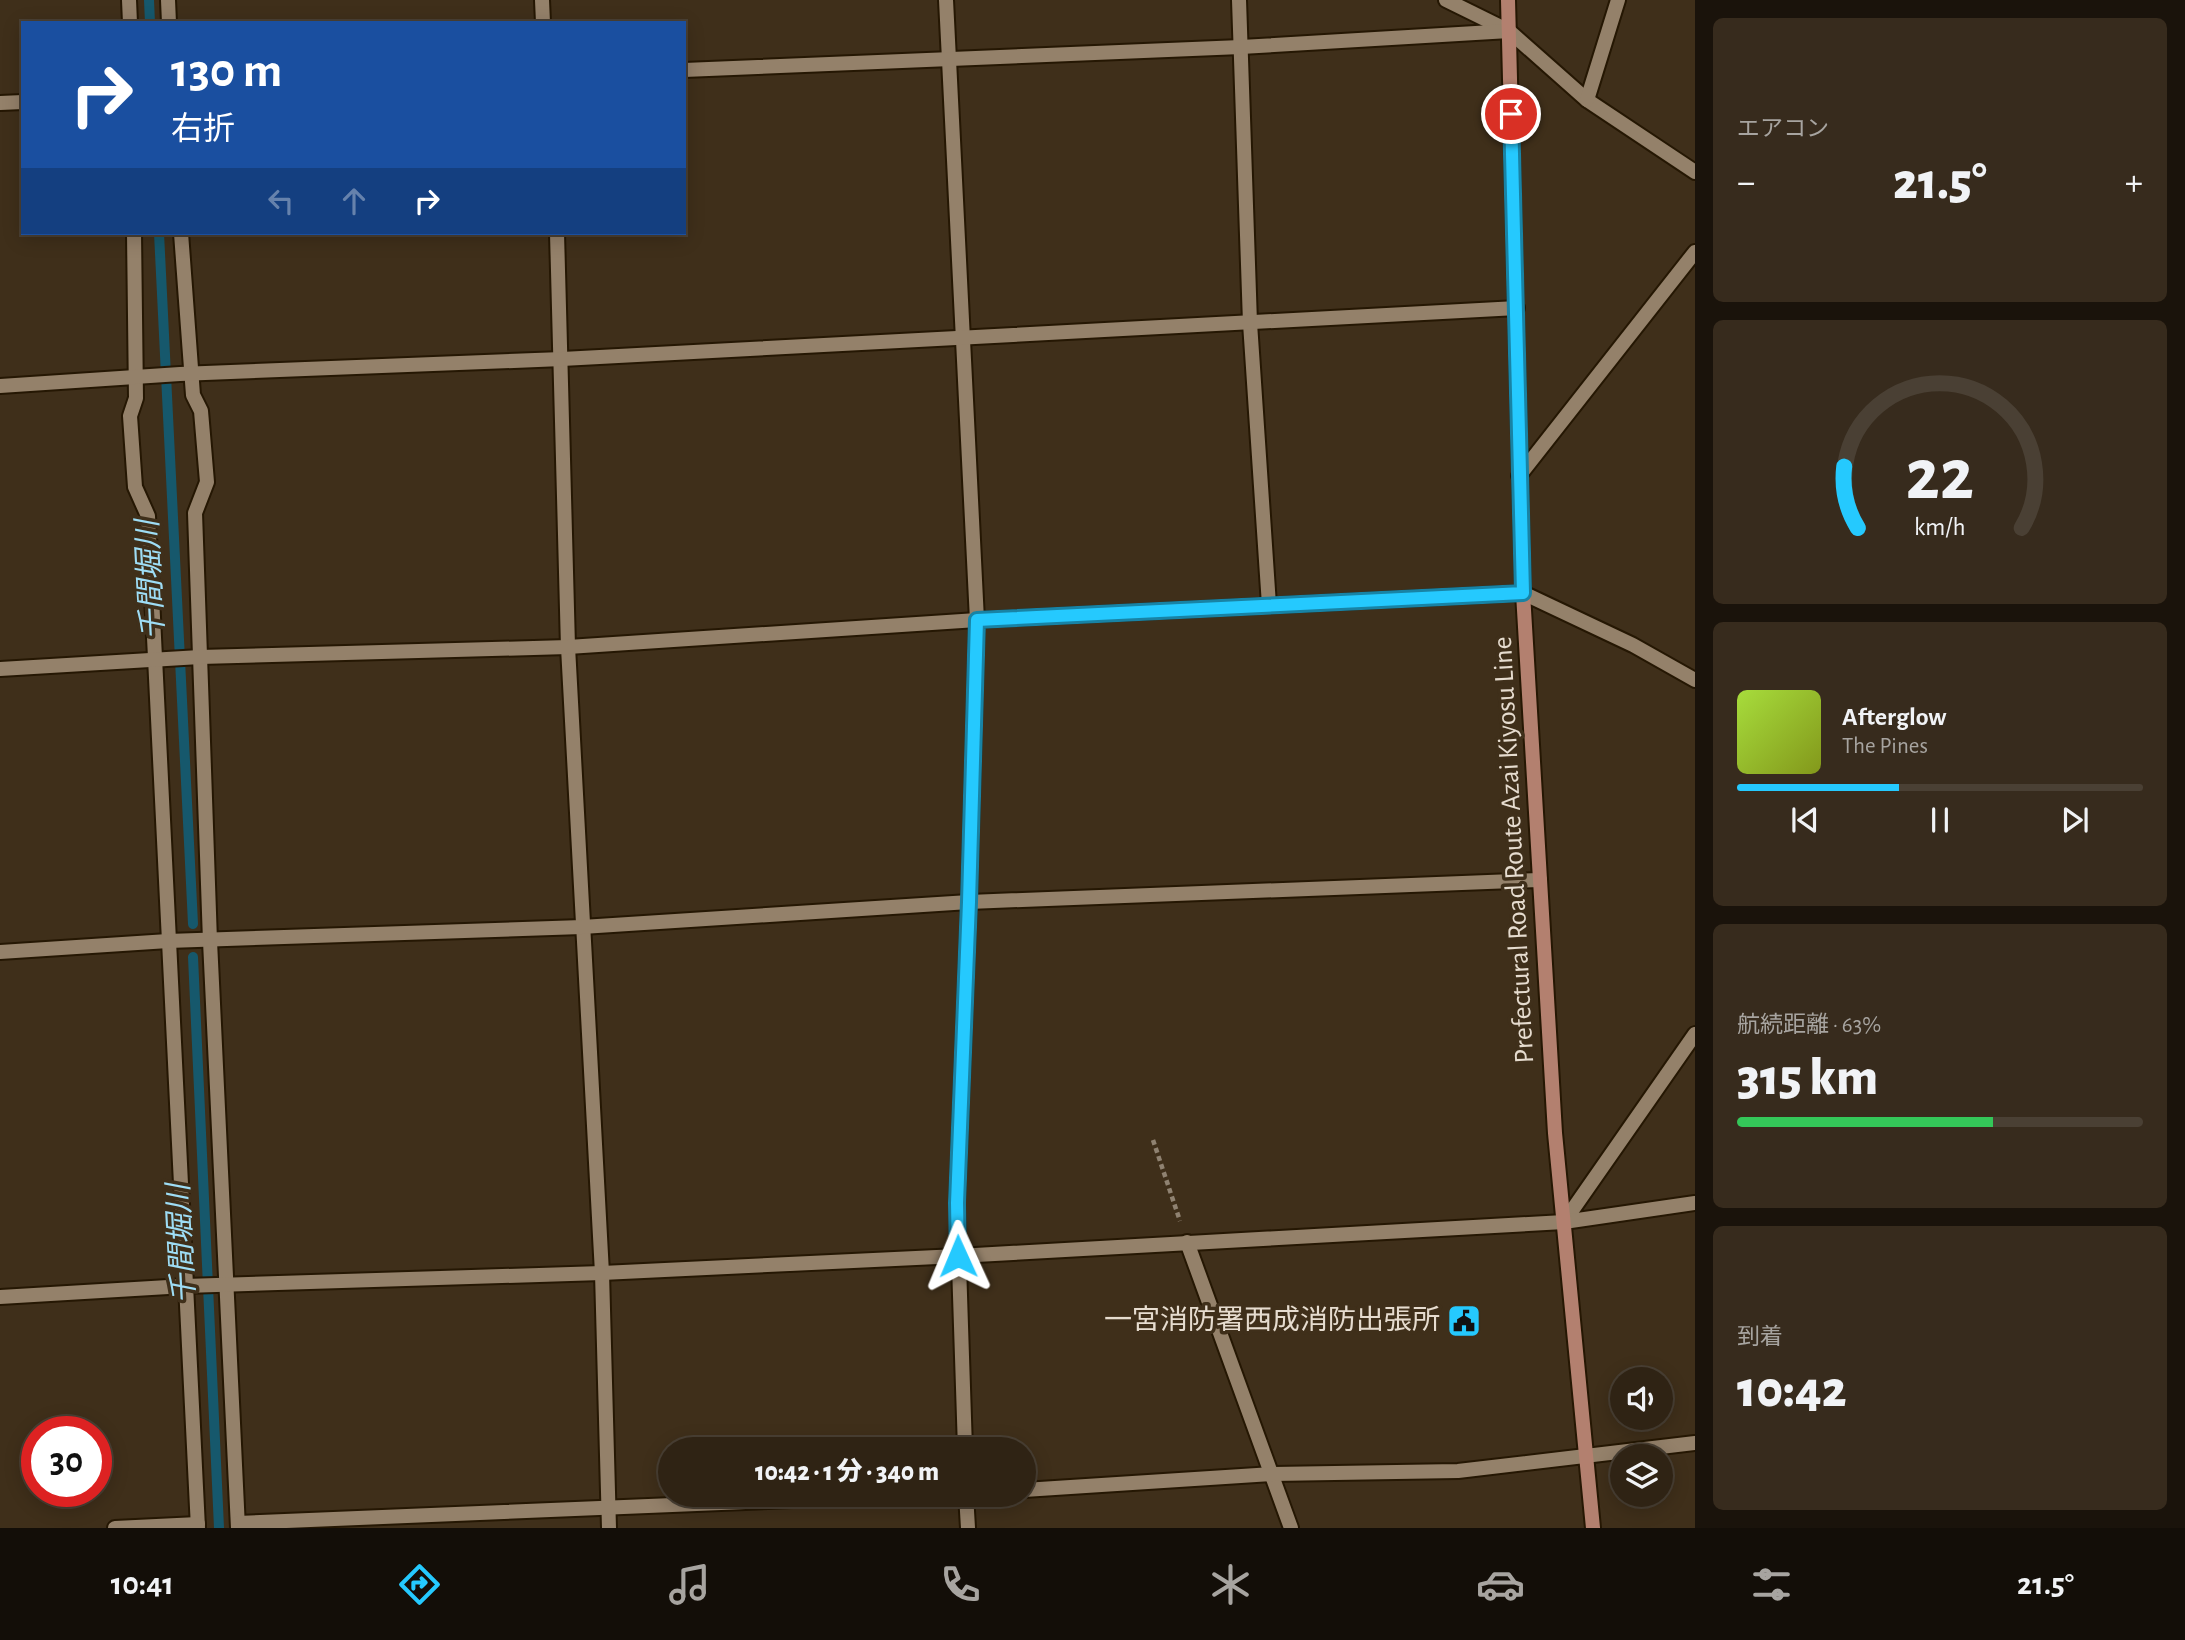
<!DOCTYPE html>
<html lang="ja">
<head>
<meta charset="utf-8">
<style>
	:root { --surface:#2f2314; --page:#372b1d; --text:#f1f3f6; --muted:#a7a4a0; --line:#4a4034; --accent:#25c9fe }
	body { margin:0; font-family:"Alegreya Sans","Noto Sans JP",sans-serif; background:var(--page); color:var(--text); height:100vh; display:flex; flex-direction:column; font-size:26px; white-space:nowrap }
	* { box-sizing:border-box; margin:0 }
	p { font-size:23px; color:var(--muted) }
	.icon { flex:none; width:38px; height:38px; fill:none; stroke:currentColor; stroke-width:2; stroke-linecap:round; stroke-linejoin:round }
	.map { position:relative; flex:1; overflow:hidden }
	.side { display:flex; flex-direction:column; gap:18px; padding:18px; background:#1a130b; width:490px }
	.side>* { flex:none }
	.banner { position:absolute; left:21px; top:21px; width:665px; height:214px; border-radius:0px; box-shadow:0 4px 18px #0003,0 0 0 2px var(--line); background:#1a4fa0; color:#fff; overflow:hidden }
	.controls { position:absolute; left:1610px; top:1367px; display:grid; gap:14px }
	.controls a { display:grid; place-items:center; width:63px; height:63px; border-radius:50%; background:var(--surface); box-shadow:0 4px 18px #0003,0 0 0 2px var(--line); font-size:35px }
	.speed { position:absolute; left:21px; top:1416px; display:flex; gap:14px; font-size:35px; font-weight:700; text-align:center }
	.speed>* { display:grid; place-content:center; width:91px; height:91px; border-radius:50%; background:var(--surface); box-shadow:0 4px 18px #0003,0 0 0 2px var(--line); line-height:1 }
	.speed .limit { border:10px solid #d22; background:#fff; color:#111 }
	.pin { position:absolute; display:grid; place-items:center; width:60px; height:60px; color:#fff; margin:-30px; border:4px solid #fff; border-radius:50%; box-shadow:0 2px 7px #0007 }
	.me { position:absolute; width:77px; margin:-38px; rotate:359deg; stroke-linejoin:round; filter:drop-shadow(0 0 5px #0008) }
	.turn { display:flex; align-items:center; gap:24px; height:147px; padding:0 35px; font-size:32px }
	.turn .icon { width:91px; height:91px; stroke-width:2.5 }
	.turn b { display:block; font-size:49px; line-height:60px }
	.lanes { display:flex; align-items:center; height:66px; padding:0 35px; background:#0003; justify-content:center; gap:35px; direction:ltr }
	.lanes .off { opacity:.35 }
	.big { font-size:52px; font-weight:800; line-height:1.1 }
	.side .widget { flex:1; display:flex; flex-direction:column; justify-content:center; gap:10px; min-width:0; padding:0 24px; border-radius:10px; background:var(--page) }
	.side .dial { align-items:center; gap:0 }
	.dial svg { height:182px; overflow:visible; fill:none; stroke:var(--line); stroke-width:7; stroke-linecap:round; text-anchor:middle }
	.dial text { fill:var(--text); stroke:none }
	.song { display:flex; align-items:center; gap:21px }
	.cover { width:84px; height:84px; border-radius:10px; background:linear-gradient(135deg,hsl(80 70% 55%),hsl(70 70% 35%)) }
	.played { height:7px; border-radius:4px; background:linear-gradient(90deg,var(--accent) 40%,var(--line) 40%) }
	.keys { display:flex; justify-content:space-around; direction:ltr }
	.heat { display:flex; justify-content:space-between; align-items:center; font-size:38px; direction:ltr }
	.charge { height:10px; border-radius:5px; background:linear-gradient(90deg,#34c759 63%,var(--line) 0) }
	.trip { position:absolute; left:658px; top:1437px; width:378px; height:70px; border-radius:35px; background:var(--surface); box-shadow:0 4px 18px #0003,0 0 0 2px var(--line); font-weight:800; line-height:70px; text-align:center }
	.menu { display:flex; height:112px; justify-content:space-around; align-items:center; background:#130e08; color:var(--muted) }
	.menu .icon { width:49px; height:49px }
	.menu .current { color:var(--accent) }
	.menu b { font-size:32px; color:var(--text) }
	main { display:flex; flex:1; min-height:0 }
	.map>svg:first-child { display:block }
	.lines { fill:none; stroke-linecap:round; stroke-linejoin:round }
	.stream { stroke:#16586c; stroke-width:10 }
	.minor-casing { stroke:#251703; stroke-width:18 }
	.secondary-casing { stroke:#251703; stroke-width:18 }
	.path { stroke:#8f8271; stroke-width:4.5; stroke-dasharray:5 3.5; stroke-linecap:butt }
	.minor { stroke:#94816a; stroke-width:14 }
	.secondary { stroke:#b3806f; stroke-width:14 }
	.route-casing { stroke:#1883a5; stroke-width:18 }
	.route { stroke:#25c9fe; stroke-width:12 }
	.labels { text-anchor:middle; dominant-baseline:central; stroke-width:7; stroke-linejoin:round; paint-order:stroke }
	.street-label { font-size:28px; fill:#e6dccf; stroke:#3f2f1a }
	.poi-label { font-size:28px; fill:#e6dccf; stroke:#3f2f1a; text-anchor:end }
	.water-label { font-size:30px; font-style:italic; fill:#9eddf5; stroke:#3f2f1a }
</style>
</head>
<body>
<main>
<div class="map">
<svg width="1695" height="1528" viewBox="0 0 1695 1528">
	<rect width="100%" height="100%" fill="#3f2f1a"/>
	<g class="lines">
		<g class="stream">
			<path d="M 149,0 L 150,23"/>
			<path d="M 159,233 L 193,924"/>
			<path d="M 193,957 L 219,1528"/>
		</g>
		<defs>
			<g id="minor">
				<path d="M 129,0 L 130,23"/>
				<path d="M 168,0 L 169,23"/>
				<path d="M 542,0 L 543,23"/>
				<path d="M 946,0 L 977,620 L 969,902 L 957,1203 L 965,1449"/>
				<path d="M 1239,0 L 1250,323 L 1269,605"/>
				<path d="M 1446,0 L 1509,31 L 1587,100 L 1695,172"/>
				<path d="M 684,70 L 1241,47 L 1509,31"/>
				<path d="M 1587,100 L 1618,0"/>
				<path d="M 0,103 L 23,102"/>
				<path d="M 134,233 L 136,398 L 130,416 L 135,487 L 148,516 L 198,1528"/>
				<path d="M 181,233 L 193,395 L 201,411 L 207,482 L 195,513 L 210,941 L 238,1528"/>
				<path d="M 557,233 L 568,647 L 602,1273 L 609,1528"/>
				<path d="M 0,386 L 180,374 L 562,359 L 1517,308"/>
				<path d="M 1519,476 L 1695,252"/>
				<path d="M 0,669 L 200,657 L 568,647 L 977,620 L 1523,593 L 1633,645 L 1695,680"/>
				<path d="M 0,952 L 168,941 L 582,927 L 969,902 L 1540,880"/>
				<path d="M 1564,1222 L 1695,1034"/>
				<path d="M 1187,1242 L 1291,1528"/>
				<path d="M 0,1297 L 185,1286 L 602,1273 L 958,1256 L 1564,1222 L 1695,1203"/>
				<path d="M 1024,1490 L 1273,1474 L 1458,1471 L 1695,1443"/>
				<path d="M 966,1494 L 968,1528"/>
				<path d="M 238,1523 L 939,1494"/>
				<path d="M 115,1528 L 198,1524"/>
			</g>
			<path id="secondary" d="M 1508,0 L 1523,593 L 1555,1133 L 1593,1528"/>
		</defs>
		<use href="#minor" class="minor-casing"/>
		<use href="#secondary" class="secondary-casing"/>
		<path class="path" d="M 1153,1140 L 1180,1221"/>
		<use href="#minor" class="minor"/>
		<use href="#secondary" class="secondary"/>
	</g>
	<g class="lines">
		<defs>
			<path id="route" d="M 958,1256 L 957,1203 L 969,902 L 977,620 L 1523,593 L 1511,114"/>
		</defs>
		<use href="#route" class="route-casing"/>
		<use href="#route" class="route"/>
	</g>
	<defs>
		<symbol id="civic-square" viewBox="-11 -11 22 22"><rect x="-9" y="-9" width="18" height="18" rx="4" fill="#25c9fe" stroke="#3f2f1a"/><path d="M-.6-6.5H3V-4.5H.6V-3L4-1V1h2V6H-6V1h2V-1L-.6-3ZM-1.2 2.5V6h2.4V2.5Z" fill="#111"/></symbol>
	</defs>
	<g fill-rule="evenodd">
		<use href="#civic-square" x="1445" y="1302" width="38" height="38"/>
	</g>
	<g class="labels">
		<g class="street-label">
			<text transform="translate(1514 850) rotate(-93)">Prefectural Road Route Azai Kiyosu Line</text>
		</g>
		<g class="poi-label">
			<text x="1440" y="1321">一宮消防署西成消防出張所</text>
		</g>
		<g class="water-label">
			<text transform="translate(151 580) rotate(-93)">千間堀川</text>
			<text transform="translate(182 1244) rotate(-93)">千間堀川</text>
		</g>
	</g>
</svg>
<div class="controls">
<a><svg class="icon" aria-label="sound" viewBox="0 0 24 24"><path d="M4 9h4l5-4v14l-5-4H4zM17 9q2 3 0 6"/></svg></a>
<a><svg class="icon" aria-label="layers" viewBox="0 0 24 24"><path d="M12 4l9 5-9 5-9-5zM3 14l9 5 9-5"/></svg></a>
</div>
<div class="speed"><div class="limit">30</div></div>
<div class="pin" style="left:1511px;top:114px;background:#d93025"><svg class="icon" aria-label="arrive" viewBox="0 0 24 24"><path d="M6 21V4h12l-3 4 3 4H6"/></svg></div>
<svg class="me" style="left:958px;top:1256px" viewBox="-20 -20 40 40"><path d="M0-17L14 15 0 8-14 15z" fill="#25c9fe" stroke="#fff" stroke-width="4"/></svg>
<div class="trip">10:42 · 1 分 · 340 m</div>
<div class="banner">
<div class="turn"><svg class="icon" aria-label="right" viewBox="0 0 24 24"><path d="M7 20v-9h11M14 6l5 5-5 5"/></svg><div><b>130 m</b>右折</div></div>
<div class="lanes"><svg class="icon off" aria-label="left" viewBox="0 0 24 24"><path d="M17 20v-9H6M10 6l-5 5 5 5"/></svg><svg class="icon off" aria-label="ahead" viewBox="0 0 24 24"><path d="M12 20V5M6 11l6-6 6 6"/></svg><svg class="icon" aria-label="right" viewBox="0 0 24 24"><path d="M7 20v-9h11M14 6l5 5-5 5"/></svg></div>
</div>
</div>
<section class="side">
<div class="widget"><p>エアコン</p>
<div class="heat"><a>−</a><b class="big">21.5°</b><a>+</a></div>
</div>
<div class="widget dial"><svg viewBox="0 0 100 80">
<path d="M14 69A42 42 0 1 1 86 69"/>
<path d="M14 69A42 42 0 0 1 8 42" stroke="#25c9fe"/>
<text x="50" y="56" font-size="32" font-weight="700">22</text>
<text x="50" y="72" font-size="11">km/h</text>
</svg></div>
<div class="widget">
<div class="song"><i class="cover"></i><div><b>Afterglow</b><p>The Pines</p></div></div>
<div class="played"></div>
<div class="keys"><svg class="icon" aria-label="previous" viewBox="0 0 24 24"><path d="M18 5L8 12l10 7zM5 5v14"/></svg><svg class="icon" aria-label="pause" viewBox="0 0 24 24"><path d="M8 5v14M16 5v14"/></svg><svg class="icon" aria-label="next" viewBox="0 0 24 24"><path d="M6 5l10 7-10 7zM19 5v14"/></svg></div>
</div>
<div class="widget"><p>航続距離 · 63%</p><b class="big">315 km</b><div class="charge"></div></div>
<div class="widget"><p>到着</p><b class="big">10:42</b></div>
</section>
</main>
<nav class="menu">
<b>10:41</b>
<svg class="icon current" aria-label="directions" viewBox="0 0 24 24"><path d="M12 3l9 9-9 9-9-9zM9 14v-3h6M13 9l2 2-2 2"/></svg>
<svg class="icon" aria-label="music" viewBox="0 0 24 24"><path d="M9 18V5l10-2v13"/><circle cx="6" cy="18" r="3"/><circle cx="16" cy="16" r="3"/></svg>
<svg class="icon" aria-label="phone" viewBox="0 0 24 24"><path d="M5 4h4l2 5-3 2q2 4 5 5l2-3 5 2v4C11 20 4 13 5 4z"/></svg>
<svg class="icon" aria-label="climate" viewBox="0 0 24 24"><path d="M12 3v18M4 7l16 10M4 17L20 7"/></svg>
<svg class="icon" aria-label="car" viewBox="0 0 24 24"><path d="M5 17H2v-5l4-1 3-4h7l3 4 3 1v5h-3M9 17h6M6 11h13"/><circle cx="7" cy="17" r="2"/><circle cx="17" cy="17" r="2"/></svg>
<svg class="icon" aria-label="filters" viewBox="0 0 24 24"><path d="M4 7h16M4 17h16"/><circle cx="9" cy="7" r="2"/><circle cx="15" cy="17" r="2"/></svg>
<b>21.5°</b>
</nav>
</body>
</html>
